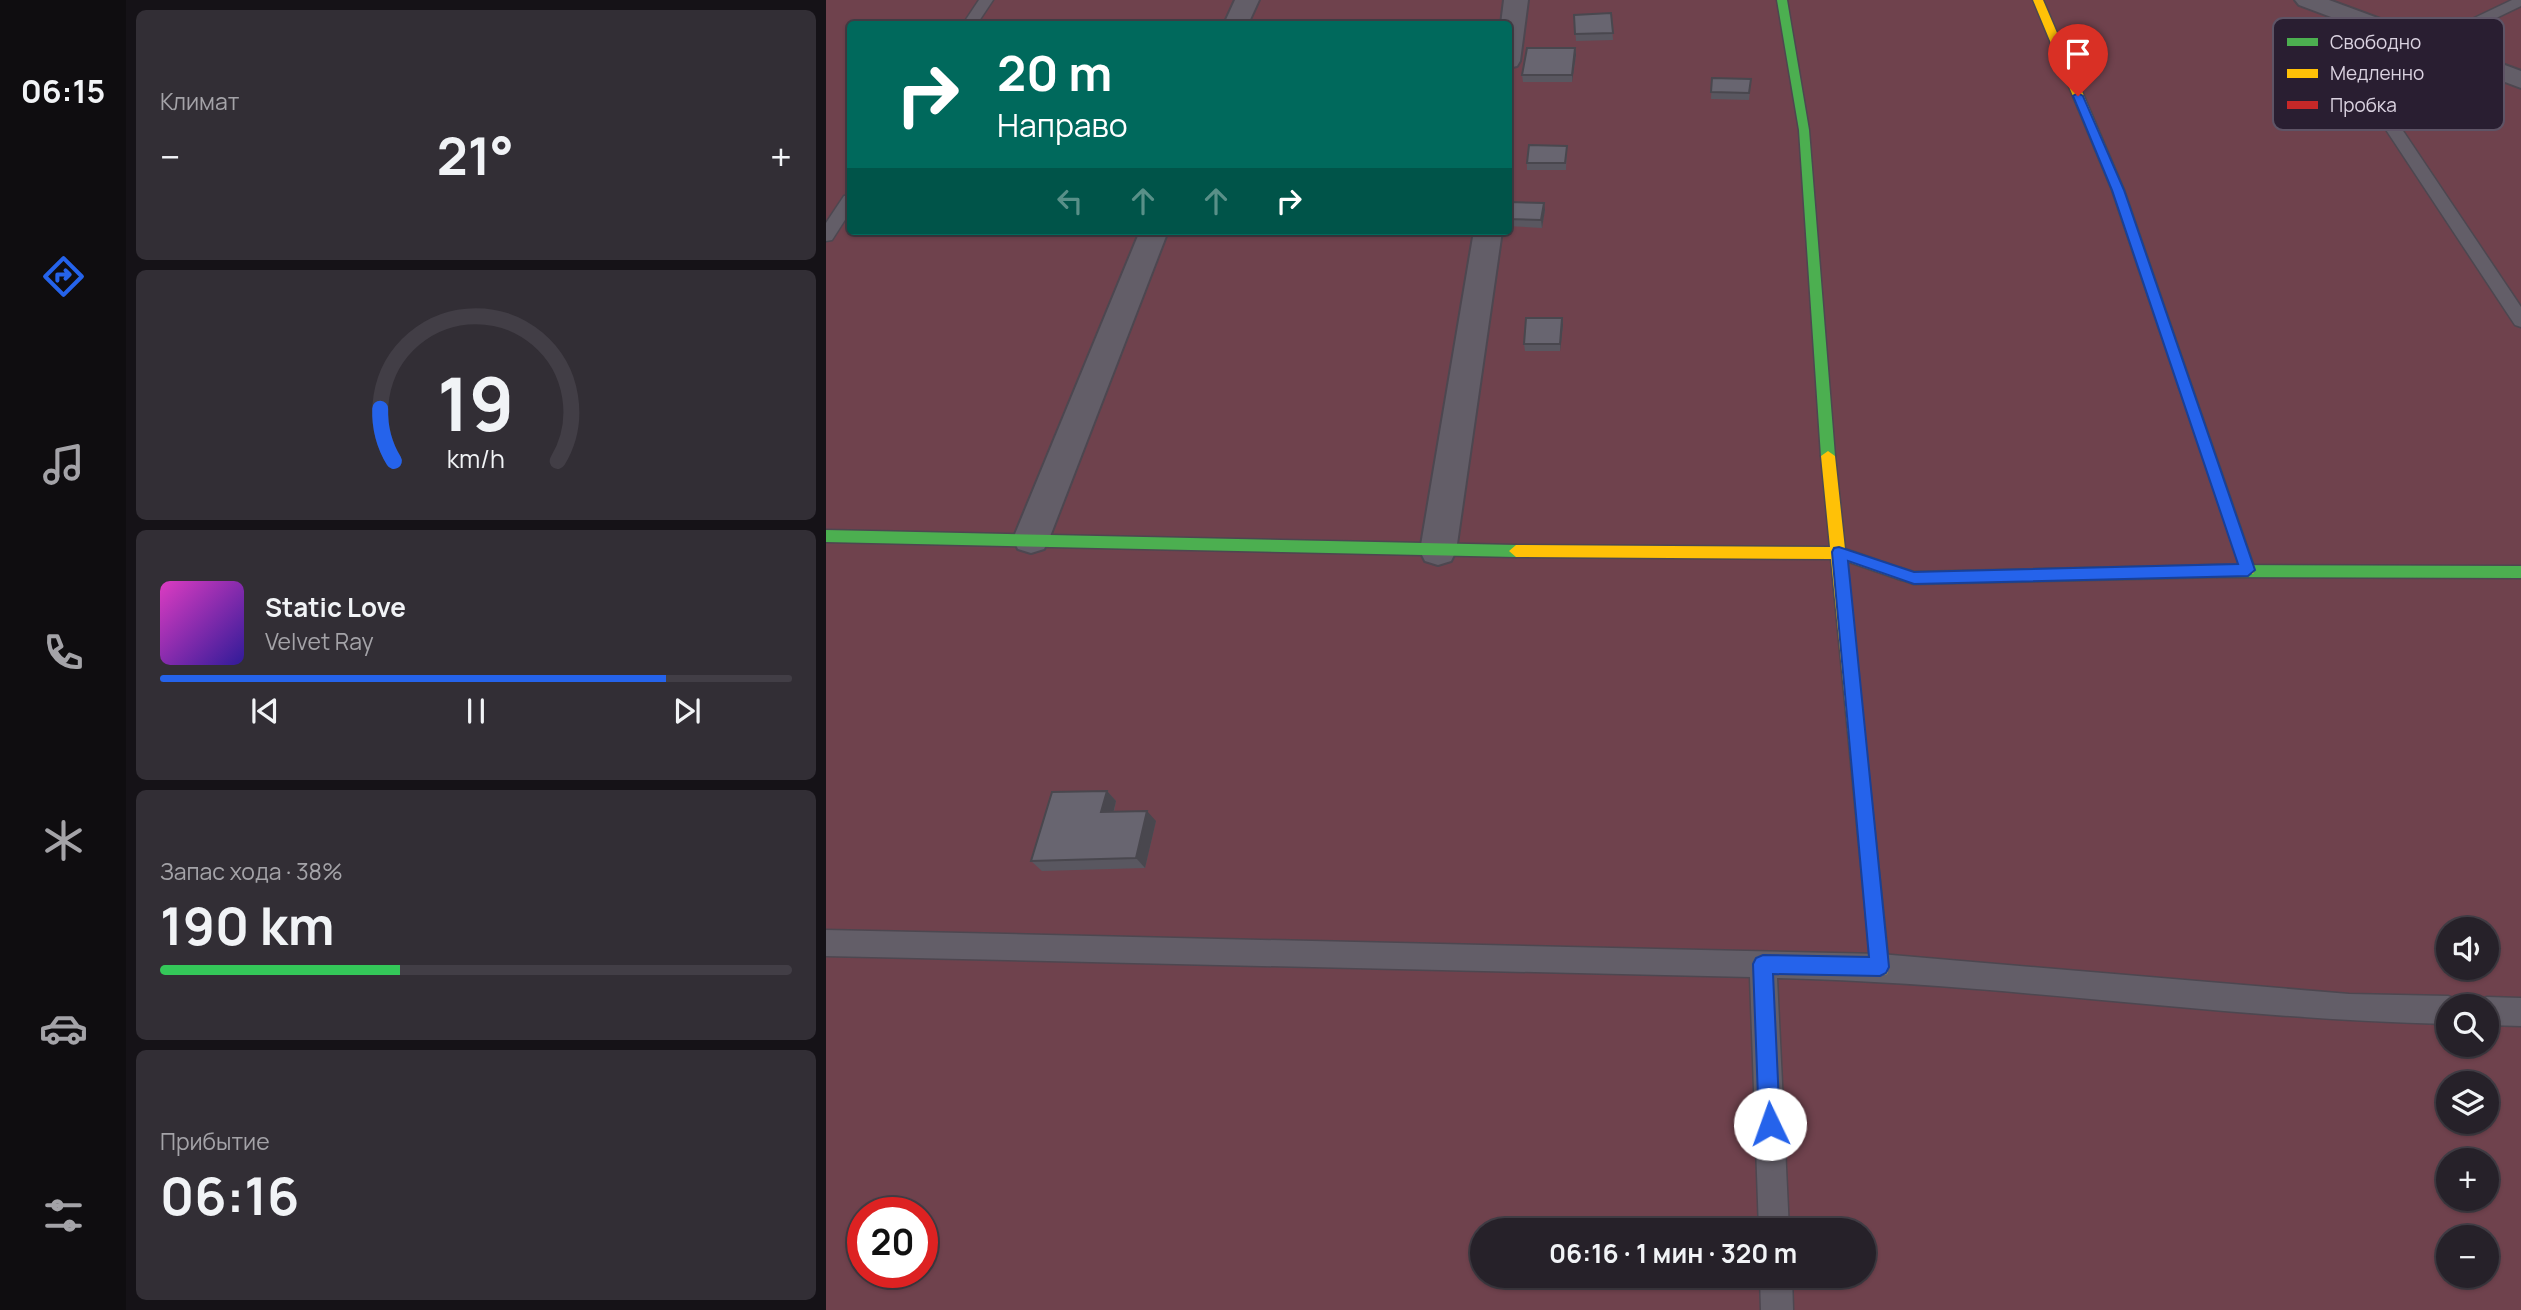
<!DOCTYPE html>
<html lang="ru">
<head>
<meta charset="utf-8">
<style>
	:root { --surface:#262129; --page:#322e35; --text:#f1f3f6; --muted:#a4a3a8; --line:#423e46; --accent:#2563eb }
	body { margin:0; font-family:Manrope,sans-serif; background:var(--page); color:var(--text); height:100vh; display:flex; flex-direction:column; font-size:26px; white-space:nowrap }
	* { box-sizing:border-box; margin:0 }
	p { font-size:23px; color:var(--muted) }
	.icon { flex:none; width:38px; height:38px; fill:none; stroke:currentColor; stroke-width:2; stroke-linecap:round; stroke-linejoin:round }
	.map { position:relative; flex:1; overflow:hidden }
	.sheet { display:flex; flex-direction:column; gap:10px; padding:10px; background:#151217; width:700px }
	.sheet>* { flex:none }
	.guide { position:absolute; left:21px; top:21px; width:665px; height:214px; border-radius:7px; box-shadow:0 2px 5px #0004,0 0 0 2px var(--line); background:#00695c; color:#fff; overflow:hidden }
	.fabs { position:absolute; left:1610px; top:917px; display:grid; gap:14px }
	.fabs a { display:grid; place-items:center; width:63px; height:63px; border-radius:50%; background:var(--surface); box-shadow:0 2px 5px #0004,0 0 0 2px var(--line); font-size:35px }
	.speed { position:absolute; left:21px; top:1197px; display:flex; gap:14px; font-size:35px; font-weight:700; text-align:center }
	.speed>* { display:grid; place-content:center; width:91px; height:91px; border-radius:50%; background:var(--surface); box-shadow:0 2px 5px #0004,0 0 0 2px var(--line); line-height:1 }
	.speed .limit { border:10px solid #d22; background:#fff; color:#111 }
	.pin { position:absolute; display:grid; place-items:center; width:60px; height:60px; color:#fff; margin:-72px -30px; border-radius:50% 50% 50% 0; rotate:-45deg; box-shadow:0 0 7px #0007 }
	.pin .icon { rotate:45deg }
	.me { position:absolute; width:77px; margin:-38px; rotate:357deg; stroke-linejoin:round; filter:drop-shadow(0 0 5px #0008) }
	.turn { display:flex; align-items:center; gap:24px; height:147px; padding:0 35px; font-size:32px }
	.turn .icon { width:91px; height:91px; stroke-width:2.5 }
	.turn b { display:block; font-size:49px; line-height:60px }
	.lanes { display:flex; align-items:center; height:66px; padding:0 35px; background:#0003; justify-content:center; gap:35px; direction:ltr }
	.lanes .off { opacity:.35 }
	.big { font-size:52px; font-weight:700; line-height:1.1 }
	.sheet .widget { flex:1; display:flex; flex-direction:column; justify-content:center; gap:10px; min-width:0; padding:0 24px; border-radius:10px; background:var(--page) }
	.sheet .dial { align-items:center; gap:0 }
	.dial svg { height:182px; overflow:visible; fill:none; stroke:var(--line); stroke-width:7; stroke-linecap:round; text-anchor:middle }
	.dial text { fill:var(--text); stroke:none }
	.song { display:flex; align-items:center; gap:21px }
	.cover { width:84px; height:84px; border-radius:10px; background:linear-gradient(135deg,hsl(310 70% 55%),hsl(250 70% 35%)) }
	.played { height:7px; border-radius:4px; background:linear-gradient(90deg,var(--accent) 80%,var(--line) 80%) }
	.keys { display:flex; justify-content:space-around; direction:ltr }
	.heat { display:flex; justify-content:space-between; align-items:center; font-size:38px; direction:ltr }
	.charge { height:10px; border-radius:5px; background:linear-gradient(90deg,#34c759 38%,var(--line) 0) }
	.trip { position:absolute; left:644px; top:1218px; width:406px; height:70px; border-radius:35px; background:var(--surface); box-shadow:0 2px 5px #0004,0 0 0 2px var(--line); font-weight:700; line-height:70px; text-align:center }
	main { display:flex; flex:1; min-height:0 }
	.dock { display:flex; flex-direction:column; width:126px; justify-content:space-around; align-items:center; background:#0f0d10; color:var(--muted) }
	.dock .icon { width:49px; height:49px }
	.dock .active { color:var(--accent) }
	.dock b { font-size:32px; color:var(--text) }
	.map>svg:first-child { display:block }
	.green { fill:#6f424d; fill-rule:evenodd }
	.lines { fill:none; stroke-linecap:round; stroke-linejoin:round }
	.lane-casing { stroke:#4d4750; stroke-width:3 }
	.street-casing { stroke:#4d4750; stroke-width:4 }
	.fast-casing { stroke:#4d4750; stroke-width:3 }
	.slow-casing { stroke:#4d4750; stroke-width:3 }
	.jam-casing { stroke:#4d4750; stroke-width:3 }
	.lane { fill:#635e68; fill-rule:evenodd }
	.street { fill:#635e68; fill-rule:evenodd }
	.fast { fill:#4caf50; fill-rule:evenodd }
	.slow { fill:#ffc107; fill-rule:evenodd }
	.jam { fill:#c62828; fill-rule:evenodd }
	.wall { fill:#595760 }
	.shaded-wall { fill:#49474e }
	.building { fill:#686570; stroke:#49474e; stroke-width:2 }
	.route { fill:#2563eb; stroke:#184099; stroke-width:2 }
	.key { fill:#291e31; stroke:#5e5466; stroke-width:2 }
	.key-label { font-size:19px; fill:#dad2e0 }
</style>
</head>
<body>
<main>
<nav class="dock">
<b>06:15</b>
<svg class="icon active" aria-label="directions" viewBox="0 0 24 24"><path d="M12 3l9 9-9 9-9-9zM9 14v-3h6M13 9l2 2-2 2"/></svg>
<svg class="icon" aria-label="music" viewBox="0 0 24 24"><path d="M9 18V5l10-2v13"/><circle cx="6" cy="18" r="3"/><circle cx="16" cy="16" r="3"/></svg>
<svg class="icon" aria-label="phone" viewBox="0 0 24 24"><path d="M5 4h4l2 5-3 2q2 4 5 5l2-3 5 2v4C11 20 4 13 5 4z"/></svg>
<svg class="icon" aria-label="climate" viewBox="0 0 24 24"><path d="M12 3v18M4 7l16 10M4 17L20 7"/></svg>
<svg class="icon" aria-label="car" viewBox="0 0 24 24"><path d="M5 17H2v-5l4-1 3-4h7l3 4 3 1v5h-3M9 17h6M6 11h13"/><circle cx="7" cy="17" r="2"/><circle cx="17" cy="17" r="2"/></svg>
<svg class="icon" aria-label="filters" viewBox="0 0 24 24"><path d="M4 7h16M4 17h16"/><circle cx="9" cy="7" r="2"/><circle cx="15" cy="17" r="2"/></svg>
</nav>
<section class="sheet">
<div class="widget"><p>Климат</p>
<div class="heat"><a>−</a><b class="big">21°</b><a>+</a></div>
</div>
<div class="widget dial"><svg viewBox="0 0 100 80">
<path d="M14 69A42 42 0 1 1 86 69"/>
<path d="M14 69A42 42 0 0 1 8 46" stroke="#2563eb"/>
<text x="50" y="56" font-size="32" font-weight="700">19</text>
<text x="50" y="72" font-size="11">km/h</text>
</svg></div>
<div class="widget">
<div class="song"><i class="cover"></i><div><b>Static Love</b><p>Velvet Ray</p></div></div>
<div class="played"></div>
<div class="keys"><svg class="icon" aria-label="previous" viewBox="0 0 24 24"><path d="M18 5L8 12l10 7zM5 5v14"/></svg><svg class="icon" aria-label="pause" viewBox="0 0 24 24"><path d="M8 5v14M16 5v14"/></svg><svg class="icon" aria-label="next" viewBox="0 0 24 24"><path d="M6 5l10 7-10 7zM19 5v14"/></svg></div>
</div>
<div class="widget"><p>Запас хода · 38%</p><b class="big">190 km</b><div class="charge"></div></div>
<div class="widget"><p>Прибытие</p><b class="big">06:16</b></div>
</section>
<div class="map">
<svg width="1695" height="1310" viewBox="0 0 1695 1310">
	<rect width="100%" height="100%" fill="#322c37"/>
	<path class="green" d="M 0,0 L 1695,0 L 1695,1310 L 0,1310 ZM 24,24 L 682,24 L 682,231 L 24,231 ZM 1622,929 L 1661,929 L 1661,968 L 1622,968 ZM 1622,1006 L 1661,1006 L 1661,1045 L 1622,1045 ZM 1622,1083 L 1661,1083 L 1661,1122 L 1622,1122 ZM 1622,1160 L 1661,1160 L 1661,1199 L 1622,1199 ZM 37,1213 L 96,1213 L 96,1272 L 37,1272 ZM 656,1230 L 1038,1230 L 1038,1276 L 656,1276 ZM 1622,1237 L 1661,1237 L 1661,1276 L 1622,1276 Z"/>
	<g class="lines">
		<defs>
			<g id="lane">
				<path d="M 153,0 L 167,0 L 151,24 L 137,24 Z"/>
				<path d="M 1686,0 L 1695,0 L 1695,6 L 1608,48 L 1561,107 L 1695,307 L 1695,327 L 1689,325 L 1545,107 L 1598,42 Z"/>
				<path d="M 24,195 L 24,212 L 6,240 L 0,241 L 0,223 L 18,196 Z"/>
				<path d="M 0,930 L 1054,954 L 1523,994 L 1622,996 L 1632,1000 L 1634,1006 L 1622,1006 L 1622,1024 C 1398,1019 1175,983 951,978 L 963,1230 L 933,1230 L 924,977 L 0,956 Z"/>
				<path d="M 1661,997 L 1695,998 L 1695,1026 L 1661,1025 L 1661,1006 L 1649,1006 L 1651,1001 Z"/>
				<path d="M 934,1276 L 966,1276 L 967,1310 L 935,1310 Z"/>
			</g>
			<g id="street">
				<path d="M 409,0 L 433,0 L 422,24 L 398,24 Z"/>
				<path d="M 678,0 L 702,0 L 694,61 L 691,66 L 682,68 L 682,24 L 675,24 Z"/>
				<path d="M 1469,0 L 1503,0 L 1695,71 L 1695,88 L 1473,5 Z"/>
				<path d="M 314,231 L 342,231 L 223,539 L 218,549 L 205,553 L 192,549 L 187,539 Z"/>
				<path d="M 648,231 L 676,231 L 630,551 L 625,561 L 612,565 L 599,561 L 594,551 Z"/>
			</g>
			<g id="fast">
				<path d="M 951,0 L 961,0 L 983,130 L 1009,456 L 1002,461 L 995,456 L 973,130 Z"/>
				<path d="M 0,530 L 690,545 L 697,551 L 690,557 L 0,542 Z"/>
				<path d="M 1391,565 L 1695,566 L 1695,578 L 1391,577 L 1384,571 Z"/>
			</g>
			<g id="slow">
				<path d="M 1207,0 L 1217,0 L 1298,190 L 1429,570 L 1427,574 L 1417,574 L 1415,570 L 1286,190 Z"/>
				<path d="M 1002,451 L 1009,456 L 1019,549 L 1080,570 L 1082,574 L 1075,580 L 1020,561 L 1063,967 L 1061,974 L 1054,976 L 1047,974 L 1045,967 L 1005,559 L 690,557 L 683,551 L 690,545 L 1004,547 L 995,456 Z"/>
			</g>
			<path id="jam" d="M 1391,565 L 1398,571 L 1391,577 L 1088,584 L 1070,578 L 1068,574 L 1075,568 L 1088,572 Z"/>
		</defs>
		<use href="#lane" class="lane-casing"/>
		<use href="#street" class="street-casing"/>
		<use href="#fast" class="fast-casing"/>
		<use href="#slow" class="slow-casing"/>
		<use href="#jam" class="jam-casing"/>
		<use href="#lane" class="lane"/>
		<use href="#street" class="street"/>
		<use href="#fast" class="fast"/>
		<use href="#slow" class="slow"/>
		<use href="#jam" class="jam"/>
	</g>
	<g class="wall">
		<path d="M 785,13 L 787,40 L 750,41 L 748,15 Z"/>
		<path d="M 749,48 L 750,55 L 746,82 L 697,82 L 696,75 Z"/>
		<path d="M 886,78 L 925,79 L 923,100 L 885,99 Z"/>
		<path d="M 741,146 L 740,170 L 701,170 L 701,163 Z"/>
		<path d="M 719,210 L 716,228 L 682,226 L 682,219 Z"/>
		<path d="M 736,318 L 737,325 L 734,351 L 699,351 L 698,344 Z"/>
		<path d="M 281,791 L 290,801 L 288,812 L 330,821 L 319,868 L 216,871 L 205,861 Z"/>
	</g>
	<g class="shaded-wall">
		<path d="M 749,48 L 750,55 L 746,82 L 746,75 Z"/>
		<path d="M 718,203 L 719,210 L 716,228 L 715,220 Z"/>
		<path d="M 736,318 L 737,325 L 734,351 L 734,344 Z"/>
		<path d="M 281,791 L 290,801 L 285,822 L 275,812 Z"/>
		<path d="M 321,811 L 330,821 L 319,868 L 310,858 Z"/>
	</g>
	<g class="building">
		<path d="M 785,13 L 787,33 L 749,34 L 748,15 Z"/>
		<path d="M 659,22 L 659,24 L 624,24 L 625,23 Z"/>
		<path d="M 701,48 L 749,48 L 746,75 L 696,75 Z"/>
		<path d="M 886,78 L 925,79 L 923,93 L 885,92 Z"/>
		<path d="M 703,145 L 741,146 L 739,163 L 701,163 Z"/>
		<path d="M 684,202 L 718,203 L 715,220 L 682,219 L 682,209 Z"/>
		<path d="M 700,318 L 736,318 L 734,344 L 698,344 Z"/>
		<path d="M 281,791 L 275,812 L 321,811 L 310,858 L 205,861 L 226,792 Z"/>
	</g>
	<path class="route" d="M 1252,93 L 1257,96 L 1298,190 L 1429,570 L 1422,576 L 1088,584 L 1022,561 L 1063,967 L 1060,973 L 1054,976 L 947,974 L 954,1124 L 951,1131 L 944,1134 L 936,1131 L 933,1124 L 927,964 L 930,958 L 937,955 L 1043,957 L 1006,552 L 1008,548 L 1013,547 L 1088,572 L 1412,564 L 1286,190 L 1247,96 Z"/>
	<rect x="1447" y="18" width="231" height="112" rx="10" class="key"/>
	<rect x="1461" y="38" width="31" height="8" fill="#4caf50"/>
	<rect x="1461" y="69" width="31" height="9" fill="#ffc107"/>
	<rect x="1461" y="101" width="31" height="8" fill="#c62828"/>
	<g class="key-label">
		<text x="1504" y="49">Свободно</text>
		<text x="1504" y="80">Медленно</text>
		<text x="1504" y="112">Пробка</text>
	</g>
</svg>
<div class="fabs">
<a><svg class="icon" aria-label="sound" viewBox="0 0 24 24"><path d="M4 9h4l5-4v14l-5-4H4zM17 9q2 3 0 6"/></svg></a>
<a><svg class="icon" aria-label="search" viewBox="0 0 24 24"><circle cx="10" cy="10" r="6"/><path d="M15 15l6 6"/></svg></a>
<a><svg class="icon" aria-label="layers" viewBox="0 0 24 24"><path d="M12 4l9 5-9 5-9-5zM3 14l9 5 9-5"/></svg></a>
<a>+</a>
<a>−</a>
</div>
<div class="speed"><div class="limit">20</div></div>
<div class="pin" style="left:1252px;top:96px;background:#d93025"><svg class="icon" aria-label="arrive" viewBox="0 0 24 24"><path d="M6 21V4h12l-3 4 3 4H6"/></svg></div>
<svg class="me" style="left:944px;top:1124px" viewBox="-20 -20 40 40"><circle r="19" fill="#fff"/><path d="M0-13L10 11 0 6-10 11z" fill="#2563eb"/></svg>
<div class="trip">06:16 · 1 мин · 320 m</div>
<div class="guide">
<div class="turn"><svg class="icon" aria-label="right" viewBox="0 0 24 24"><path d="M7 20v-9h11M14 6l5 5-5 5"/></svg><div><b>20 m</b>Направо</div></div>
<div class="lanes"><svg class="icon off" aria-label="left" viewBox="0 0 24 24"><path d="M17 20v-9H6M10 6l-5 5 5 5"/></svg><svg class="icon off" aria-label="ahead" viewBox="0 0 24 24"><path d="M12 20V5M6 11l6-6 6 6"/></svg><svg class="icon off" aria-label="ahead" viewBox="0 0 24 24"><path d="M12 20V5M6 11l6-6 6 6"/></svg><svg class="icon" aria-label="right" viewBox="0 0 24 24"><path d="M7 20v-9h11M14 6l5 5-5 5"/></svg></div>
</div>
</div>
</main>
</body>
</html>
